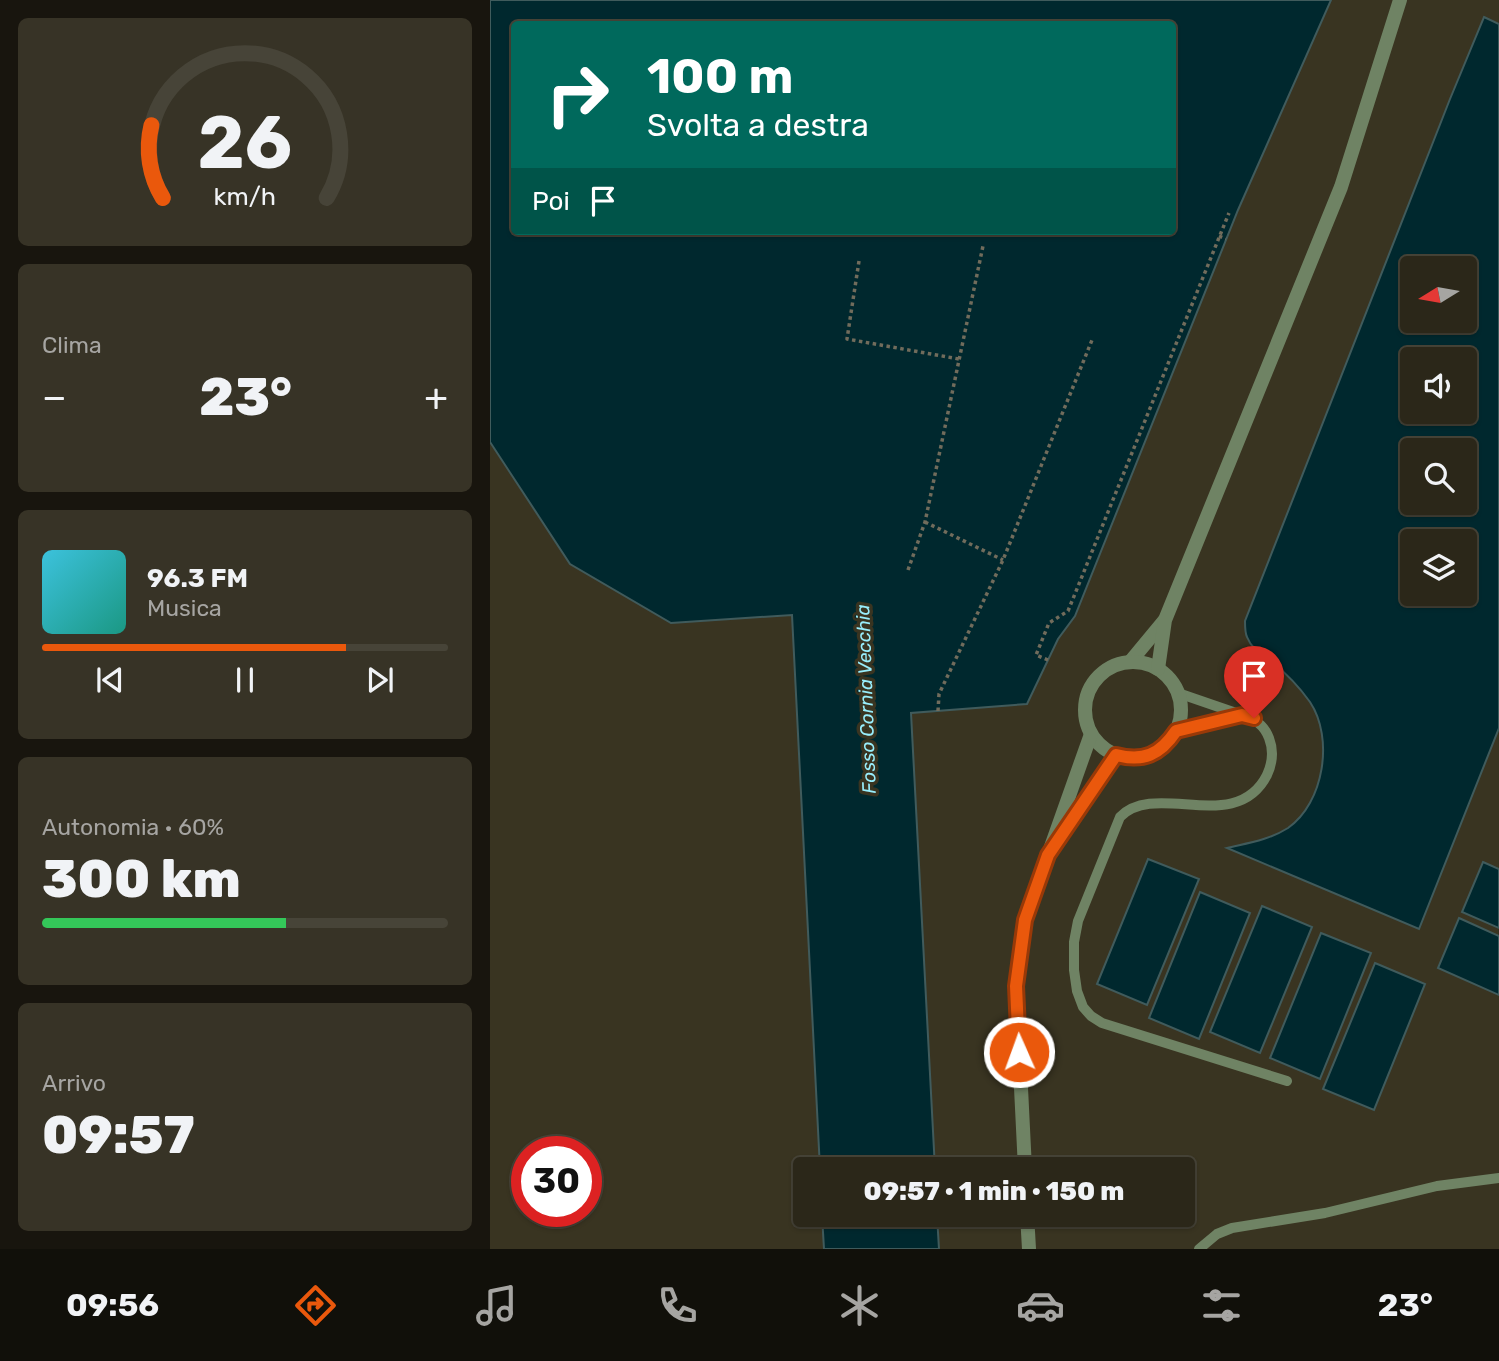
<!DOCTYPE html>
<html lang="it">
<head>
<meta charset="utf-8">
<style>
	:root { --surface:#2b2719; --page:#373326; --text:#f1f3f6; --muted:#a6a5a2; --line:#474438; --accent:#ea580c }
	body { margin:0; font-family:Rubik,sans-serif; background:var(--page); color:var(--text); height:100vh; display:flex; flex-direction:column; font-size:26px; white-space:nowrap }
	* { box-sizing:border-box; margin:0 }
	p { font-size:23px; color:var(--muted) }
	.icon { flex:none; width:38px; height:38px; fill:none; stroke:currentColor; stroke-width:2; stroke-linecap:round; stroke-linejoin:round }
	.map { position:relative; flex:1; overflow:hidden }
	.details { display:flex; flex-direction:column; gap:18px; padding:18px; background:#18150e; width:490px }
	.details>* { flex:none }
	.hud { position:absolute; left:21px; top:21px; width:665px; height:214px; border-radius:7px; box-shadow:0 2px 5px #0004,0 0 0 2px var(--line); background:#00695c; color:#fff; overflow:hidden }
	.needle { width:46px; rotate:259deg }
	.fabs { position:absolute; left:910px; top:256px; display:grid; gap:14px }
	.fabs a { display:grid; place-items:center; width:77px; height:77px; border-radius:7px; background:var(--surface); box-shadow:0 2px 5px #0004,0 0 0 2px var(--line); font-size:35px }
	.speed { position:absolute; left:21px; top:1136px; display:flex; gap:14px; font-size:35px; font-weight:700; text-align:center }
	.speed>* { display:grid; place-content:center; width:91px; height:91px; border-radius:50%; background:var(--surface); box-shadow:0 2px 5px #0004,0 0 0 2px var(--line); line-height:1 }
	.speed .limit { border:10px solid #d22; background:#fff; color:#111 }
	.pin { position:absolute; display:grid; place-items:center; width:60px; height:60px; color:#fff; margin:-72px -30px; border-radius:50% 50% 50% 0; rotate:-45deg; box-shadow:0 0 7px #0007 }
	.pin .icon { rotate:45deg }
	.me { position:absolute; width:77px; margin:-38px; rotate:358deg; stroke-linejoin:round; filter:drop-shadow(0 0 5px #0008) }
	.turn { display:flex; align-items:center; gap:24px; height:147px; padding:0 21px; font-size:32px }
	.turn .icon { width:91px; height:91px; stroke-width:2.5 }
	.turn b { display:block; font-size:49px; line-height:60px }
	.then { display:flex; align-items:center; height:66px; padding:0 21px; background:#0003; gap:14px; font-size:26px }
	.big { font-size:52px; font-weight:800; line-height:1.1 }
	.details .card { flex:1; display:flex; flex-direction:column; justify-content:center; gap:10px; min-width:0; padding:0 24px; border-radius:10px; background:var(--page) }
	.details .dial { align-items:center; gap:0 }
	.dial svg { height:182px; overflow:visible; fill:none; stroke:var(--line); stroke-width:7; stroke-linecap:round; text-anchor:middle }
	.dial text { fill:var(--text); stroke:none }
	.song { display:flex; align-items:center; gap:21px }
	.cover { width:84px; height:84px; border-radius:10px; background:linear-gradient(135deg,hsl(190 70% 55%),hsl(170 70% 35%)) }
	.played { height:7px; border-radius:4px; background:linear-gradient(90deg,var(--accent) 75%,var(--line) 75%) }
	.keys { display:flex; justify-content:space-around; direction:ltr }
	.heat { display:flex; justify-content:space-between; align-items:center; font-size:38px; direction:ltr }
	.charge { height:10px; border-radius:5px; background:linear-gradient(90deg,#34c759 60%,var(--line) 0) }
	.trip { position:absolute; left:303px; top:1157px; width:402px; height:70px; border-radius:7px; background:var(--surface); box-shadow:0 2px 5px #0004,0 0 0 2px var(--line); font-weight:800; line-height:70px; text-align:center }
	.menu { display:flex; height:112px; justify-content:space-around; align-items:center; background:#11100a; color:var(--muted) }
	.menu .icon { width:49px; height:49px }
	.menu .current { color:var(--accent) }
	.menu b { font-size:32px; color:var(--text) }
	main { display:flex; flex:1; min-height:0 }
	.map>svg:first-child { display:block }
	.water { fill:#00282e; stroke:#405b5c; stroke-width:2; fill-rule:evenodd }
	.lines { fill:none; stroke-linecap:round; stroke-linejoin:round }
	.path { stroke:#716c5c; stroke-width:3.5; stroke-dasharray:3.5 3.5; stroke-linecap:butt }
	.service { stroke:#6f8364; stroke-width:10 }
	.minor { stroke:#6f8364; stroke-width:14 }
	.route-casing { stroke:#983908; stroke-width:18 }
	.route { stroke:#ea580c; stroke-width:12 }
	.labels { text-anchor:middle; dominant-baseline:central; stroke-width:7; stroke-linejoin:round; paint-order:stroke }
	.water-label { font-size:19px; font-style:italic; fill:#98eefc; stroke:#393421 }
</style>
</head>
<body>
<main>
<section class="details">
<div class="card dial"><svg viewBox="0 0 100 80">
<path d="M14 69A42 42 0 1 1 86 69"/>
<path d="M14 69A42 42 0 0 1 9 37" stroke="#ea580c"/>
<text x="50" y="56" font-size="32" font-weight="700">26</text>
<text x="50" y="72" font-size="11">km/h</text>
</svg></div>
<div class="card"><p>Clima</p>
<div class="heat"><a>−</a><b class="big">23°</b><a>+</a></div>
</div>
<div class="card">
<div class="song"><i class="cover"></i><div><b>96.3 FM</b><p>Musica</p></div></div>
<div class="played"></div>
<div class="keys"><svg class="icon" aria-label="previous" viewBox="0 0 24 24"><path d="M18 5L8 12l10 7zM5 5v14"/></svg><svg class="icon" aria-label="pause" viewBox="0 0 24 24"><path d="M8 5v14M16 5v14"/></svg><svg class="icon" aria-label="next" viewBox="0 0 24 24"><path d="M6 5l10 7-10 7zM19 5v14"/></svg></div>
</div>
<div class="card"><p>Autonomia · 60%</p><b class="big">300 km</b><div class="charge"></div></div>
<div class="card"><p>Arrivo</p><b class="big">09:57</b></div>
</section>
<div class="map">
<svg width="1009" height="1249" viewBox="0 0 1009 1249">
	<rect width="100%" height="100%" fill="#393421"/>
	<g class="water">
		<path d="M 0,0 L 841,0 L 748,210 L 585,616 L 568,639 L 537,704 L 421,713 L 445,1169 L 330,1169 L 302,615 L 181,623 L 80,564 L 0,442 ZM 682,24 L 682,231 L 24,231 L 24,24 Z"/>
		<path d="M 994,17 L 1009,24 L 1009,728 L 929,929 L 737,848 C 758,843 779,840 798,828 C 834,803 844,738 820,702 C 810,688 797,674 783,663 C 773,655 762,650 757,637 C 755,633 755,626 755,621 L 960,99 ZM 922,268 L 975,268 L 975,320 L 922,320 ZM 922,359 L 975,359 L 975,411 L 922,411 ZM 922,450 L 975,450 L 975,502 L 922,502 ZM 922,541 L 975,541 L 975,593 L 922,593 Z"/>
		<path d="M 658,859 L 709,879 L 657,1005 L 607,984 Z"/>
		<path d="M 993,862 L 1009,869 L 1009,928 L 972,912 Z"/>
		<path d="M 710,892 L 760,913 L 709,1039 L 659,1018 Z"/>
		<path d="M 772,906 L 822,927 L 770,1053 L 720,1032 Z"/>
		<path d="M 969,918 L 1009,936 L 1009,995 L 948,968 Z"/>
		<path d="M 831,933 L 881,953 L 830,1079 L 780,1058 Z"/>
		<path d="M 885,963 L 935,984 L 884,1110 L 833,1089 Z"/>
		<path d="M 332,1215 L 447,1215 L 449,1249 L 334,1249 Z"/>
	</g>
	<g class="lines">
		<g class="path">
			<path d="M 729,236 L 736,239"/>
			<path d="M 369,261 L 357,339 L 469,359"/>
			<path d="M 435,522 L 513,560"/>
			<path d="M 418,570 L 435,522 L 493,246"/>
			<path d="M 558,660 L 546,655 L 559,623 L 578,611 L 739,213"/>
			<path d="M 448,711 L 449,694 L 513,560 L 602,340"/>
		</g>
		<g class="service">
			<path d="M 752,715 C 765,719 774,725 779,738 C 784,751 783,762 777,775 C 746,836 666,780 630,817 L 588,921 L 584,942 L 584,970 L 587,991 L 593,1007 L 601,1016 L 612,1023 L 797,1081"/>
			<path d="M 686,731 L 752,715 L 688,693"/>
			<path d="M 709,1249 L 727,1234 L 742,1228 L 835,1213 L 947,1186 L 1009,1178"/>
		</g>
		<g class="minor">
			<path d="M 640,662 L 674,621"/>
			<circle cx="643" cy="710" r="48"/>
			<path d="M 668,669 L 675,620 L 851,187 L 910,0"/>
			<path d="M 571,837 L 626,755"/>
			<path d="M 535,1169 L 526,986 L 535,920 L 601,734"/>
			<path d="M 537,1214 L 539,1249"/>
		</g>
	</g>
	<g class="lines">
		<defs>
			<path id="route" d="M 529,1052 L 526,986 L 535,920 L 558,855 L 626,755 C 653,762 670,755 686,731 L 752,715 L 764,718"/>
		</defs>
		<use href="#route" class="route-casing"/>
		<use href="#route" class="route"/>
	</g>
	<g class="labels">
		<g class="water-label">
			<text transform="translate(376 699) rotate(-92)">Fosso Cornia Vecchia</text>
		</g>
	</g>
</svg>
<div class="fabs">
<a><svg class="needle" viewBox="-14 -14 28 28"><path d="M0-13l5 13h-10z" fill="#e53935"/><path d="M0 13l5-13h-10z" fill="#a6a5a2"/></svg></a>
<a><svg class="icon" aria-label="sound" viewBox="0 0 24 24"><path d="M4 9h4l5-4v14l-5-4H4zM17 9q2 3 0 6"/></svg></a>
<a><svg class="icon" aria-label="search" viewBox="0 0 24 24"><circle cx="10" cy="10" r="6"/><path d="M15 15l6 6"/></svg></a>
<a><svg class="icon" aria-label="layers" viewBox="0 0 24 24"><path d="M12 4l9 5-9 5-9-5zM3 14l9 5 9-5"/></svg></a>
</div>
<div class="speed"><div class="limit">30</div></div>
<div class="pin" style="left:764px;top:718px;background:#d93025"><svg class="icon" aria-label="arrive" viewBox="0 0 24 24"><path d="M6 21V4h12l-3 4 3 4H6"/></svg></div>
<svg class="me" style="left:529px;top:1052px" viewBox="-20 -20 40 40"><circle r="17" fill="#ea580c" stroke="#fff" stroke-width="3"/><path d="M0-11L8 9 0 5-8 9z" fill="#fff"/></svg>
<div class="trip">09:57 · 1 min · 150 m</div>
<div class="hud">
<div class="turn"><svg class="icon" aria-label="right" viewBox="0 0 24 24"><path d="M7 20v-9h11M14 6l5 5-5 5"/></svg><div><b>100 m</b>Svolta a destra</div></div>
<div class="then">Poi<svg class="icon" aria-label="arrive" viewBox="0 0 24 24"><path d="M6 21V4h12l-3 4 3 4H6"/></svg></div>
</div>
</div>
</main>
<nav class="menu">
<b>09:56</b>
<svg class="icon current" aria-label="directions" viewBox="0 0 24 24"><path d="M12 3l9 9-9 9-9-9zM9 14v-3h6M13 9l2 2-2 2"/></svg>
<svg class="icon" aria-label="music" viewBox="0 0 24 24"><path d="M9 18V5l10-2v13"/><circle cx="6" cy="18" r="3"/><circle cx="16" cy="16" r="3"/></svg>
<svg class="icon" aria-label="phone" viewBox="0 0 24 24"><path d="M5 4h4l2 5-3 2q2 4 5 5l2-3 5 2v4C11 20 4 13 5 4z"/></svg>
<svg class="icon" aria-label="climate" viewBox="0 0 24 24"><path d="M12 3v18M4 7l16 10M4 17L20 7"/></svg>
<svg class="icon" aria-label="car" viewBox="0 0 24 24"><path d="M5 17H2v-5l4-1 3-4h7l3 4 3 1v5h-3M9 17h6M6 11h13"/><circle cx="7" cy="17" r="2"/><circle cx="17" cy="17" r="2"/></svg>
<svg class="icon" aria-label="filters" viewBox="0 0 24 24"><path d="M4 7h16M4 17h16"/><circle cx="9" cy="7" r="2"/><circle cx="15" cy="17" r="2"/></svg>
<b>23°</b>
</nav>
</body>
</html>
